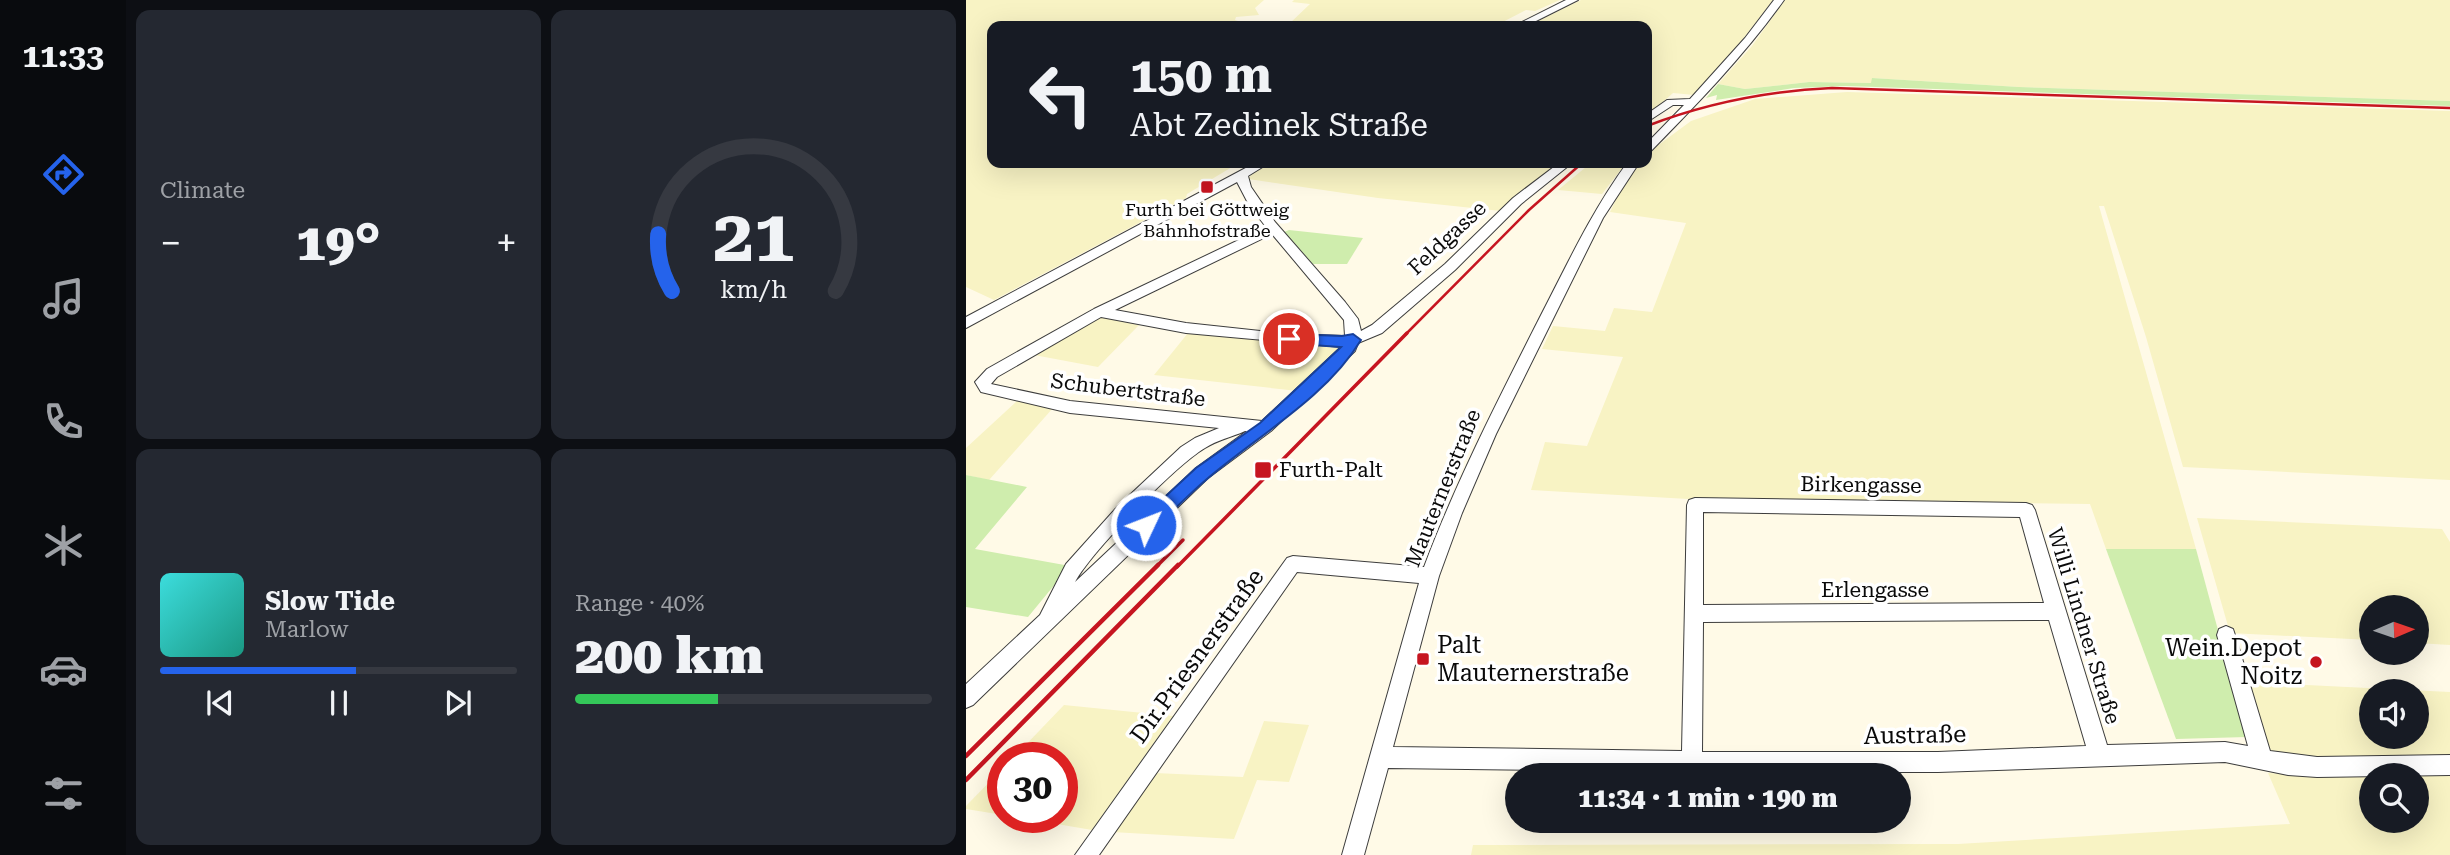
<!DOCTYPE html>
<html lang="en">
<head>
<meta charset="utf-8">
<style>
	:root { --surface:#171b24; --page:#242831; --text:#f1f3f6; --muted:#9ea1a6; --line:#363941; --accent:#2563eb }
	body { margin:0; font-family:"Roboto Serif",serif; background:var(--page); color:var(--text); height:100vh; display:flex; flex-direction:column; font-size:26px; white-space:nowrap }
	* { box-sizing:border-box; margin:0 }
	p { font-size:23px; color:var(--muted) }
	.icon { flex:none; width:38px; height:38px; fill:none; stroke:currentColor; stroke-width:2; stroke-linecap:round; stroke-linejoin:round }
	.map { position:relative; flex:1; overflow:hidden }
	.drawer { display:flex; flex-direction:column; gap:10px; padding:10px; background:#0d0f14; width:840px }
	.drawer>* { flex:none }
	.top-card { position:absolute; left:21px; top:21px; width:665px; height:147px; border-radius:14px; box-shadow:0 7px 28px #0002; background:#171b24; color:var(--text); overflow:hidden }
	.needle { width:46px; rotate:88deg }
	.fabs { position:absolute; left:1393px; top:595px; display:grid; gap:14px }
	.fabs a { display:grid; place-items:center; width:70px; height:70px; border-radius:50%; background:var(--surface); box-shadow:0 7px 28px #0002; font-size:35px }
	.speed { position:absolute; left:21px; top:742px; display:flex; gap:14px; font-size:35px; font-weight:700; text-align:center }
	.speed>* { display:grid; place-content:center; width:91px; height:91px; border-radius:50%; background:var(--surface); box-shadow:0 7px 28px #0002; line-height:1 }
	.speed .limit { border:10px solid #d22; background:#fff; color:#111 }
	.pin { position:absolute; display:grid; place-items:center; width:60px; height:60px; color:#fff; margin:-30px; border:4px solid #fff; border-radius:50%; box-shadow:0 2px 7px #0007 }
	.me { position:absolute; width:77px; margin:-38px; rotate:47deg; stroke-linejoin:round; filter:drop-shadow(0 0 5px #0008) }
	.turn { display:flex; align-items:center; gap:24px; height:147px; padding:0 28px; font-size:32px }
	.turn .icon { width:91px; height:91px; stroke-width:2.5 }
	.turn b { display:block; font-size:49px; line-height:60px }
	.big { font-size:52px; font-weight:800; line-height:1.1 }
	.drawer .tile { flex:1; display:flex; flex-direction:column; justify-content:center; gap:10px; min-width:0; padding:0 24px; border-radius:14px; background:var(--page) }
	.drawer .dial { align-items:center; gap:0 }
	.dial svg { height:182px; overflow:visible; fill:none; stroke:var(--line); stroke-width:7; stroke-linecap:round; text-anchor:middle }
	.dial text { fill:var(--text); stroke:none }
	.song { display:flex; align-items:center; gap:21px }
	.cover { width:84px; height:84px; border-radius:10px; background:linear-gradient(135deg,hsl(180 70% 55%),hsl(170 70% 35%)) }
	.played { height:7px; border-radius:4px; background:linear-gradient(90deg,var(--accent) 55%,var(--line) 55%) }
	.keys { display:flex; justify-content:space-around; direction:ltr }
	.heat { display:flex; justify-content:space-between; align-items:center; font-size:38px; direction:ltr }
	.charge { height:10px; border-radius:5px; background:linear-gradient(90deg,#34c759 40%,var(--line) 0) }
	.drawer .tiles { flex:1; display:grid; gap:10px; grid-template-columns:repeat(2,1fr) }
	.trip { position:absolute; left:539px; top:763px; width:406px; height:70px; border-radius:35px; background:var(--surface); box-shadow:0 7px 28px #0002; font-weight:800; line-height:70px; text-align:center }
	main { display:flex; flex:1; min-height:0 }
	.tabs { display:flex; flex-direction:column; width:126px; justify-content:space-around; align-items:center; background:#090b0e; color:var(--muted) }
	.tabs .icon { width:49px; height:49px }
	.tabs .current { color:var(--accent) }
	.tabs b { font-size:32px; color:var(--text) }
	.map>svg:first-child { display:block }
	.farmland { fill:#f8f3c4; fill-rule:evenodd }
	.green { fill:#cfedad }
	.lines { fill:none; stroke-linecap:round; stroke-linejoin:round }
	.minor-casing { stroke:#3d3d3d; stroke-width:2 }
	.minor { fill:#fff; fill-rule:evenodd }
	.rail-far2 { stroke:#c61520; stroke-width:2.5 }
	.rail-far1 { stroke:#c61520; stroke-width:3.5 }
	.rail { stroke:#c61520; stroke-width:4.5 }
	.route { fill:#2563eb; stroke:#184099; stroke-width:2 }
	.poi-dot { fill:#c61520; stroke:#fff; stroke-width:2.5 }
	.labels { text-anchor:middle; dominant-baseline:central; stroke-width:7; stroke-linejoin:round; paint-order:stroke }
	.far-poi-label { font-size:18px; fill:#0a0a0a; stroke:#fff }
	.street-label { font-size:21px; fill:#0a0a0a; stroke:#fff }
	.poi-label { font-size:21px; fill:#0a0a0a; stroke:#fff; text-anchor:start }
	.near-poi-label { font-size:24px; fill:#0a0a0a; stroke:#fff; text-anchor:start }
	.near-street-label { font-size:24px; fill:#0a0a0a; stroke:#fff }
</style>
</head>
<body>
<main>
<nav class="tabs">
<b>11:33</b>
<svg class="icon current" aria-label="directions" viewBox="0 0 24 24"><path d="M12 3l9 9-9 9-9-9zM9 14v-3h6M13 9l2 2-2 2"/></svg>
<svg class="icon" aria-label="music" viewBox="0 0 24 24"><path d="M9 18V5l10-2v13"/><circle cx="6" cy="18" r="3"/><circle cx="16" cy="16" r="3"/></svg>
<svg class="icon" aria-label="phone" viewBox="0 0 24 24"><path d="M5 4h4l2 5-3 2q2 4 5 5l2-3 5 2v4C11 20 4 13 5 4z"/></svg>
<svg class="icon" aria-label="climate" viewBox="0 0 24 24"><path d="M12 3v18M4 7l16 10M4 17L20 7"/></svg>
<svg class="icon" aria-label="car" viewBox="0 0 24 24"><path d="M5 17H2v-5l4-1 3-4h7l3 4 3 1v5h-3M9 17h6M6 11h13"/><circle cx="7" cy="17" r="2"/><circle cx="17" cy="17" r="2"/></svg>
<svg class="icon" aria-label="filters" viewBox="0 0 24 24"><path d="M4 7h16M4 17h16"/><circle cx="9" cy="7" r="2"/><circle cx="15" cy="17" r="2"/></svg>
</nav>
<section class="drawer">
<div class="tiles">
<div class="tile"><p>Climate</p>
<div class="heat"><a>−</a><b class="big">19°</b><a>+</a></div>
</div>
<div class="tile dial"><svg viewBox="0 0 100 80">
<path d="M14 69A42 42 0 1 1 86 69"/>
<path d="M14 69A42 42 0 0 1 8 44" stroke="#2563eb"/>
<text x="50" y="56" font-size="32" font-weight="700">21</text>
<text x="50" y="72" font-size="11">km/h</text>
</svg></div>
<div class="tile">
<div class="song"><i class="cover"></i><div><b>Slow Tide</b><p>Marlow</p></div></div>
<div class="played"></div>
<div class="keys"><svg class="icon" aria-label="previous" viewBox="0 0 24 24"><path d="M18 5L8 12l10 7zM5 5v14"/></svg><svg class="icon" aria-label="pause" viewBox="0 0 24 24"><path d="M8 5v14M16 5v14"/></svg><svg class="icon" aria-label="next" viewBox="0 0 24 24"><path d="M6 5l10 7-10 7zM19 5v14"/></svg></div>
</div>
<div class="tile"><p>Range · 40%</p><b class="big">200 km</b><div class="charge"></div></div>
</div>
</section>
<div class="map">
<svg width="1484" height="855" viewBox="0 0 1484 855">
	<rect width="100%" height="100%" fill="#fffae7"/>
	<g class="farmland">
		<path d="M 0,0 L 312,0 L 298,0 L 289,8 L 293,15 L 270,17 L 269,20 L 275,22 L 271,26 L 26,26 L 26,163 L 262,163 L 266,167 L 221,194 L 220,198 L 28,300 L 0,287 Z"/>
		<path d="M 328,0 L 594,0 L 569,11 L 560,10 L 529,26 L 301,26 L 305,23 L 323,24 L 344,4 L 326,2 Z"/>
		<path d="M 615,0 L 807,0 L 763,57 L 728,95 L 707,93 L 681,116 L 681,26 L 562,26 Z"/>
		<path d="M 819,0 L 1484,0 L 1484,101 L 1053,87 L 906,78 L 906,83 L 843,82 L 779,89 L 752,84 L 786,46 Z"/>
		<path d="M 881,92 L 1484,111 L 1484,480 L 1217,467 L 1180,337 L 1138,206 L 1133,206 L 1230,549 L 1140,549 L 1124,504 L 722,499 L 565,490 L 579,442 L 621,446 L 657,357 L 576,349 L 587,326 L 639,331 L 648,308 L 686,312 L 720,223 L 644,212 L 661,177 L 673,163 L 681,163 L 681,155 L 687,149 L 725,121 L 789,99 Z"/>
		<path d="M 306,163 L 595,163 L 535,211 L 412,198 L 282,179 L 287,173 Z"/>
		<path d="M 625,163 L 660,163 L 636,194 L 592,190 Z"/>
		<path d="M 133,317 L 173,325 L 132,367 L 68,355 Z"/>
		<path d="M 222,333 L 373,348 L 374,352 L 332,391 L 188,375 Z"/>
		<path d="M 51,401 L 87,408 L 23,480 L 0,475 L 0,448 Z"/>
		<path d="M 1231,518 L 1476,529 L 1484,542 L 1484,645 L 1451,643 L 1451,607 L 1405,607 L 1405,640 L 1264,633 Z"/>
		<path d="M 1281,682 L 1484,692 L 1484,758 L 1315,757 L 1304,750 L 1297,739 ZM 1405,691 L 1451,691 L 1451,737 L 1405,737 Z"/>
		<path d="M 98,705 L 207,716 L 126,830 L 50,817 L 96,817 L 96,758 L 47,758 Z"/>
		<path d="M 298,721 L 343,725 L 323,782 L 291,780 L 268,839 L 146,832 L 189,773 L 277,777 Z"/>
		<path d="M 37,768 L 37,815 L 0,809 L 0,806 Z"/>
		<path d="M 1302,773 L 1345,775 L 1484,773 L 1484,855 L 505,855 L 507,845 L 992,844 L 1324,824 ZM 1405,775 L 1451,775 L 1451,821 L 1405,821 Z"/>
	</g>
	<g class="green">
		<path d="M 906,78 L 1053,87 L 1484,101 L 1484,106 L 880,86 L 828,88 L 750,100 L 751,95 L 740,98 L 752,84 L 779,89 L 843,82 L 905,83 Z"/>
		<path d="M 323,230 L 397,238 L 381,264 L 347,264 L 318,232 Z"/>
		<path d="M 0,475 L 61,487 L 9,549 L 104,566 L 62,617 L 0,607 Z"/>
		<path d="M 1140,549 L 1230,549 L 1281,737 L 1210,739 Z"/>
	</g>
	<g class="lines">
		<defs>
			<g id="minor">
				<path d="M 600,0 L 612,0 L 560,26 L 548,26 Z"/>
				<path d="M 808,0 L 818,0 C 778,56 732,103 685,151 L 681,152 L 681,143 L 718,105 L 707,105 L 681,122 L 681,114 L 701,100 L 724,99 L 779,38 Z"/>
				<path d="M 289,163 L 303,163 L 282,176 L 285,187 L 309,222 L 379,302 L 392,319 L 395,331 L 406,325 L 479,264 L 547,198 L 593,163 L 606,163 L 555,204 L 489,270 L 416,333 L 392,343 L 389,351 L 305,431 L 242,478 L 7,705 L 0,708 L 0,684 L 74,615 L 100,564 L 152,506 L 215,447 L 229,438 L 253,428 L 104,413 L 15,392 L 9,382 L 21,369 L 128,309 L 300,227 L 283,205 L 271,182 L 0,328 L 0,317 ZM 306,234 L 378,320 L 379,336 L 323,334 L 220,323 L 149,310 ZM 135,317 L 220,333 L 375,347 L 296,421 L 104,401 L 25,384 L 31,377 ZM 279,431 L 281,431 L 230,468 L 109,582 C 125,552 209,466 239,448 C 251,440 266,437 279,431 Z"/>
				<path d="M 661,163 L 673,163 L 637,218 L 530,434 L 496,513 L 473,576 L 427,747 L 716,751 L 721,505 L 723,500 L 729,498 L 1060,503 L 1066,505 L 1069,510 L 1141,745 L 1259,742 L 1282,746 L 1251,635 L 1253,629 L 1260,626 L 1267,629 L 1269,635 L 1304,751 L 1351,757 L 1484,755 L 1484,775 L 1351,777 L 1322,775 L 1259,762 L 972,772 L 726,772 L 422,768 L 398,855 L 376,855 L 453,583 L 331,572 L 133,855 L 109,855 L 321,558 L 327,556 L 458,567 C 490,482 531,402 572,321 C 600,267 625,212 661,163 ZM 737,512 L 1054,517 L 1078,603 L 737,605 ZM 1083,620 L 1120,746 L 972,752 L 736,752 L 737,622 Z"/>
			</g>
		</defs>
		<use href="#minor" class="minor-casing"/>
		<use href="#minor" class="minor"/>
		<g class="rail-far2">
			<path d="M 681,126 C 741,103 802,91 866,88 L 1484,108"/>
			<path d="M 439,335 L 563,210 L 616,163"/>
		</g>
		<g class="rail-far1">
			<path d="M 190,567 L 217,540"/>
			<path d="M 211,567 L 441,333"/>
		</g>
		<g class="rail">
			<path d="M 0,756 L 192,565"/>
			<path d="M 0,780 L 212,565"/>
		</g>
	</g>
	<path class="route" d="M 323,334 L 376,336 L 387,334 L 395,340 C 360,398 291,436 241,479 C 222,495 205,513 187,530 L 180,532 L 174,530 L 172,525 L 174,520 L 230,468 L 294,423 L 375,347 L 318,343 L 316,339 L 318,335 Z"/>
	<g class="poi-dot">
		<rect x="234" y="180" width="14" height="14" rx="3.5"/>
		<rect x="288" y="461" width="18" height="18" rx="3.5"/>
		<rect x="450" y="652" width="14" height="14" rx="3.5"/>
		<circle cx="1350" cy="662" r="7"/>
	</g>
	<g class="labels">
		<g class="far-poi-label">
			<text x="241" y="209">Furth bei Göttweig<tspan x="241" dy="21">Bahnhofstraße</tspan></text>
		</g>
		<g class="street-label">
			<text transform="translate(481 238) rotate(-43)">Feldgasse</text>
			<text transform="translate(162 390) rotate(7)">Schubertstraße</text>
			<text transform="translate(895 485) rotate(1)">Birkengasse</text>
			<text transform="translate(477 488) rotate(-68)">Mauternerstraße</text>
			<text x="909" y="590">Erlengasse</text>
			<text transform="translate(1118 626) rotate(73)">Willi Lindner Straße</text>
		</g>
		<g class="poi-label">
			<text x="313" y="470">Furth-Palt</text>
		</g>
		<g class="near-poi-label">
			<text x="471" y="645">Palt<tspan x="471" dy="28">Mauternerstraße</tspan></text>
			<text x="1336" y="648" text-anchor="end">Wein.Depot<tspan x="1336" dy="28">Noitz</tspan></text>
		</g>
		<g class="near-street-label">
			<text transform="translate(231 656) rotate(-54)">Dir.Priesnerstraße</text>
			<text transform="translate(949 735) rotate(-1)">Austraße</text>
		</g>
	</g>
</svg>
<div class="fabs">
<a><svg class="needle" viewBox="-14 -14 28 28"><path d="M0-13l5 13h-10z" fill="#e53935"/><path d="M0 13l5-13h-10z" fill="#9ea1a6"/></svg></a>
<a><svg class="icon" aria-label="sound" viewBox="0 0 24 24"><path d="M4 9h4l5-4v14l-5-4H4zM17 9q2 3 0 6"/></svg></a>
<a><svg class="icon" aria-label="search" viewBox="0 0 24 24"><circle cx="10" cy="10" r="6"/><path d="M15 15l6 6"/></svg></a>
</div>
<div class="speed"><div class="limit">30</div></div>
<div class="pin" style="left:323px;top:339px;background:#d93025"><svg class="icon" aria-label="arrive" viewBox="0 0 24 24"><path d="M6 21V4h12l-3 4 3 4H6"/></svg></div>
<svg class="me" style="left:180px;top:525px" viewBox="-20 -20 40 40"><circle r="17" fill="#2563eb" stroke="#fff" stroke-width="3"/><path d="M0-11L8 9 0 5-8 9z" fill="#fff"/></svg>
<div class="trip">11:34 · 1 min · 190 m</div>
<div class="top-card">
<div class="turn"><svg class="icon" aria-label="left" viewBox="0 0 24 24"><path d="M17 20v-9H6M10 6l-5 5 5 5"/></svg><div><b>150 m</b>Abt Zedinek Straße</div></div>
</div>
</div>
</main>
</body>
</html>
